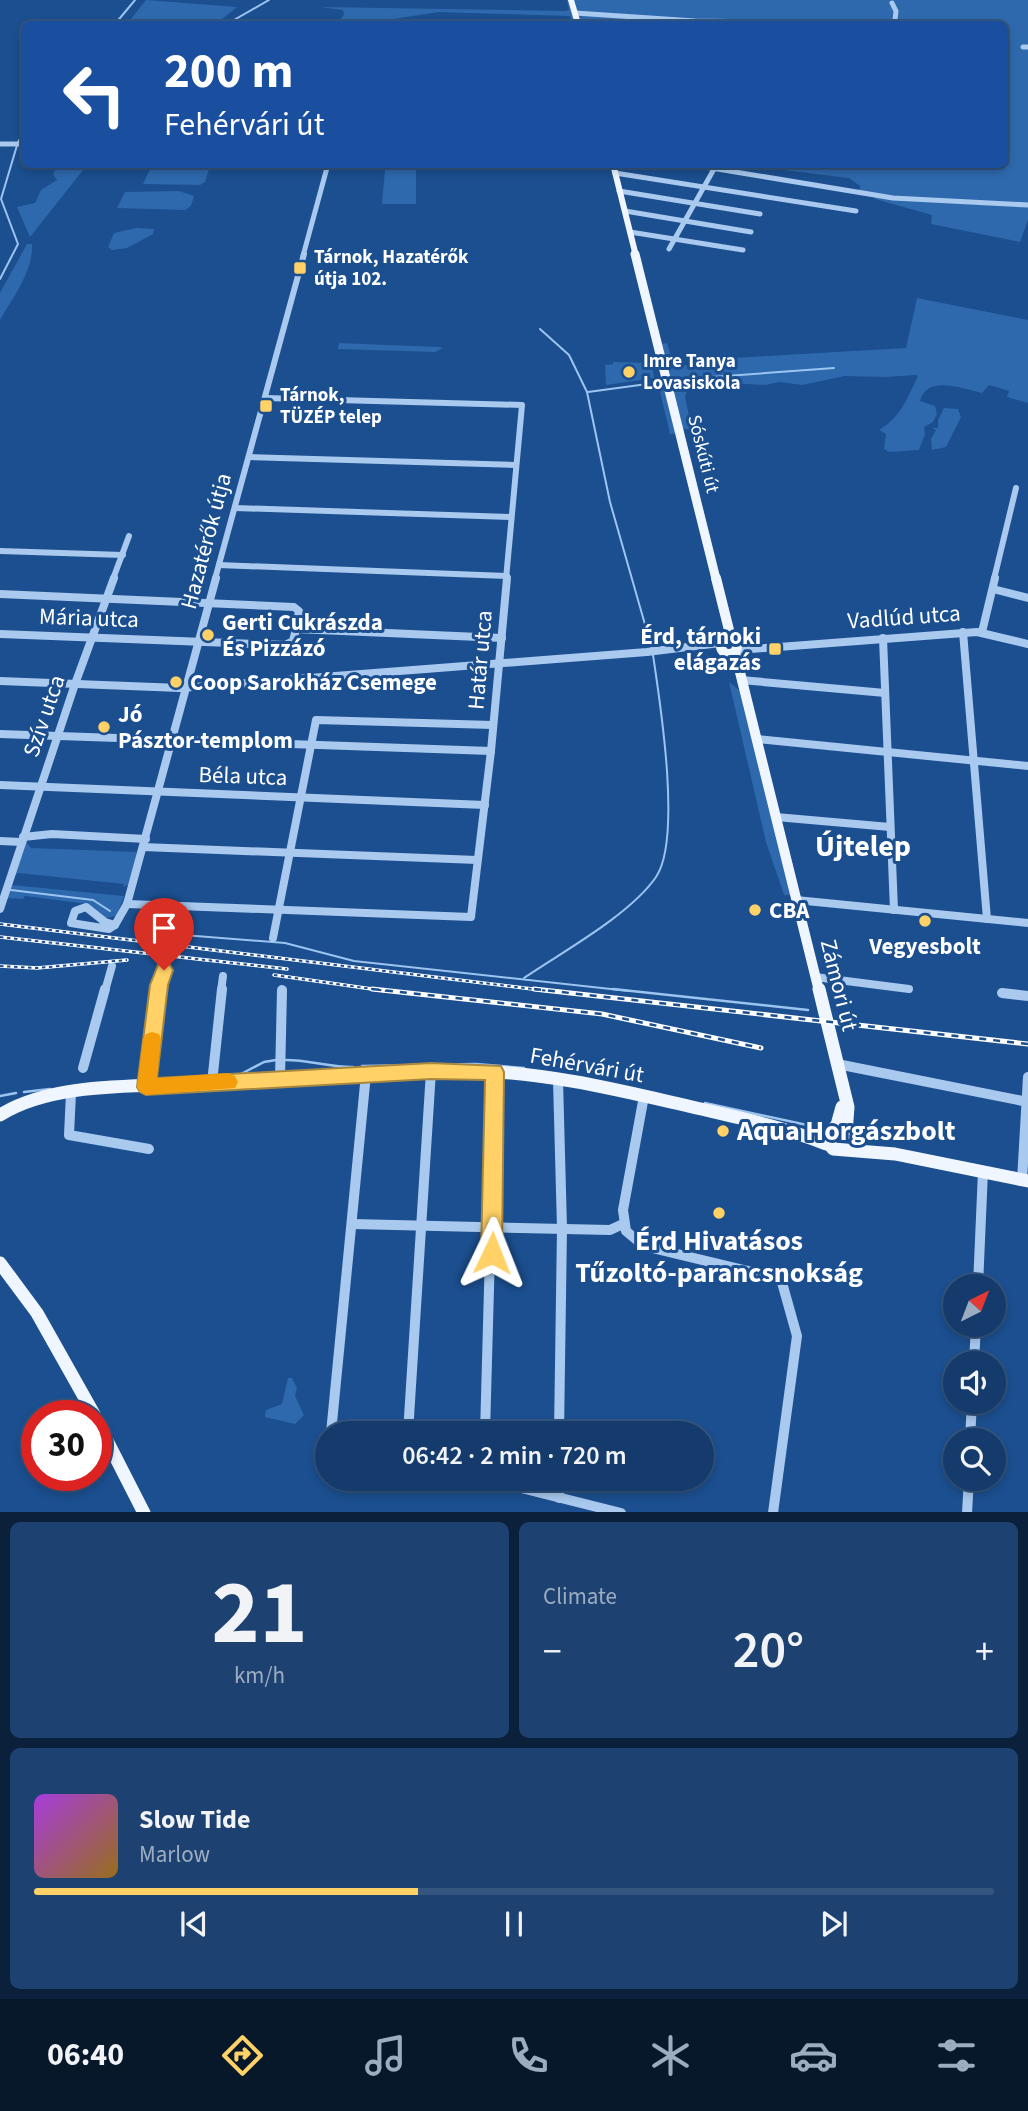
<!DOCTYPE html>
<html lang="en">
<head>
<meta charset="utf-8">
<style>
	:root { --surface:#143b6b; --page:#1d4271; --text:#f1f3f6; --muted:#9dadc1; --line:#33557e; --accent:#ffd166 }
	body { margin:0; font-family:"Source Sans 3",sans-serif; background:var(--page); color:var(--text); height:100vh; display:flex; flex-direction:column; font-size:26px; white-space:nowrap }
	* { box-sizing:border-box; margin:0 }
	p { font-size:23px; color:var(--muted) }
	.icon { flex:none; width:38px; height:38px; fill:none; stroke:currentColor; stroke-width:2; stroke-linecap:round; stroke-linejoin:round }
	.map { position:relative; height:1512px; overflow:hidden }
	.panel { display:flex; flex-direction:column; gap:10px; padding:10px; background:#0b203b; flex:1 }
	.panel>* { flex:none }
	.banner { position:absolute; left:21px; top:21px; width:987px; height:147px; border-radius:10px; box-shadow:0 4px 10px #0003,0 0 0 2px var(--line); background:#1a4fa0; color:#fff; overflow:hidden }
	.needle { width:46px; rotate:42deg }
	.controls { position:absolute; left:943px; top:1274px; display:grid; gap:14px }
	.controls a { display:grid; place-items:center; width:63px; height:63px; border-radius:50%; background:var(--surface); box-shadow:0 4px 10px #0003,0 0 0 2px var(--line); font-size:35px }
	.speed { position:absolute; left:21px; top:1400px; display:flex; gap:14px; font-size:35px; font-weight:700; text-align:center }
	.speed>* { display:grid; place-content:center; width:91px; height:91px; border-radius:50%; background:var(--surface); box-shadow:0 4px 10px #0003,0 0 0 2px var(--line); line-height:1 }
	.speed .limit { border:10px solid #d22; background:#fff; color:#111 }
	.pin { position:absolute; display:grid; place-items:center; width:60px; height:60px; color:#fff; margin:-72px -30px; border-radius:50% 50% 50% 0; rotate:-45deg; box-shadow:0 0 7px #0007 }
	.pin .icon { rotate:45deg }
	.me { position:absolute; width:77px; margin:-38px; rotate:2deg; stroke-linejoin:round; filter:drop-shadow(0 0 5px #0008) }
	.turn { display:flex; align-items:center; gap:24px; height:147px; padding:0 28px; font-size:32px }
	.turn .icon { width:91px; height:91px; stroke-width:2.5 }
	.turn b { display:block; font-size:49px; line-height:60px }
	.big { font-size:52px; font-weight:600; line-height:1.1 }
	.panel .widget { flex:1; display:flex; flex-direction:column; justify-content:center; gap:10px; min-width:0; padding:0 24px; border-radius:10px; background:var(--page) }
	.panel .dial { align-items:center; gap:0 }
	.dial b { font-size:91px; line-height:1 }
	.song { display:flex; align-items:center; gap:21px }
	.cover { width:84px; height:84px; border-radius:10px; background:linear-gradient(135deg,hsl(280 70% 55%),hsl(40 70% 35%)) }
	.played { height:7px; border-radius:4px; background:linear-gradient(90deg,var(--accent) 40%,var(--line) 40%) }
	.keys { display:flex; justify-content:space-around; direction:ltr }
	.heat { display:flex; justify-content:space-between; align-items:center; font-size:38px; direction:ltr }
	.panel .tiles { flex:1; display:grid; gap:10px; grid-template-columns:1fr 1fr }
	.widget:last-child { grid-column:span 2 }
	.trip { position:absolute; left:315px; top:1421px; width:399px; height:70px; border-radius:35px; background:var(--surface); box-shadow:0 4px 10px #0003,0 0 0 2px var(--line); font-weight:600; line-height:70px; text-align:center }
	.menu { display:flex; height:112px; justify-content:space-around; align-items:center; background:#08182b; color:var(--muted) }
	.menu .icon { width:49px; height:49px }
	.menu .on { color:var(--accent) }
	.menu b { font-size:32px; color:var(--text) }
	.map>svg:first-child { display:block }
	.green { fill:#2e69ad }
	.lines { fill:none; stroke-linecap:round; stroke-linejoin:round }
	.stream-far1 { stroke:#9cc4f0; stroke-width:2 }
	.stream { stroke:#9cc4f0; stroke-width:2.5 }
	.minor-far3 { stroke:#a9c9ee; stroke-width:5 }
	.minor-far2 { stroke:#a9c9ee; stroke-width:6 }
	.minor-far1 { stroke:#a9c9ee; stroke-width:8 }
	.minor { stroke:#a9c9ee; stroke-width:10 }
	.major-far3 { stroke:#f0f6ff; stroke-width:6 }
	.major-far2 { stroke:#f0f6ff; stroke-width:9 }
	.major-far1 { stroke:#f0f6ff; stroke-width:10 }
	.major { stroke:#f0f6ff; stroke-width:13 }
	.rail-far1-casing { stroke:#fff; stroke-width:3.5 }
	.rail-casing { stroke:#fff; stroke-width:5 }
	.rail-far1 { stroke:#1b4f8f; stroke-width:2; stroke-dasharray:3.5; stroke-linecap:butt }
	.rail { stroke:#1b4f8f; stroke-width:2.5; stroke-dasharray:7; stroke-linecap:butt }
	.route { fill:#ffd166; stroke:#a68842; stroke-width:2 }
	.slow { fill:#f59e0b }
	.poi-dot { fill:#ffd166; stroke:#1b4f8f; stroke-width:2.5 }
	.labels { text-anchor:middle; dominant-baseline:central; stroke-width:6; stroke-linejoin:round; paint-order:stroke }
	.far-poi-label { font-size:19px; font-weight:bold; fill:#fff; stroke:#1b4f8f; text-anchor:start }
	.far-street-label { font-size:19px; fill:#fff; stroke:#1b4f8f }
	.street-label { font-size:23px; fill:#fff; stroke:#1b4f8f }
	.poi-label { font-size:23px; font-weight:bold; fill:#fff; stroke:#1b4f8f; text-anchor:start }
	.near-poi-label { font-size:28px; font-weight:bold; fill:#fff; stroke:#1b4f8f; text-anchor:start }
	.district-label { font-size:30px; font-weight:bold; fill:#fff; stroke:#1b4f8f }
</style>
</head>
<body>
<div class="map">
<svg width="1028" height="1513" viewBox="0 0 1028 1513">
	<rect width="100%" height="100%" fill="#1b4f8f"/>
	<g class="green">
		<path d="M 146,0 L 237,7 L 216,24 L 127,24 Z"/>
		<path d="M 567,0 L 1028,0 L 1028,220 L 1020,242 L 931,224 L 932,215 L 875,199 L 877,195 L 859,192 L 860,186 L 849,178 L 741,165 L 1004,164 L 1004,24 L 573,24 L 570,16 L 439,12 L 360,24 L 336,24 L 344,15 L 343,10 L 320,7 L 565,11 L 569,10 Z"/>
		<path d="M 59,164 L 87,165 L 30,237 L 17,207 L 35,203 L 41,190 L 57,180 L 53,174 Z"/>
		<path d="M 152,165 L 210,166 L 205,182 L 200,185 L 143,184 Z"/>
		<path d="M 367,165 L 416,165 L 416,204 L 382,204 L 385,170 L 366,170 Z"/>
		<path d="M 179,191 L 194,196 L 191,206 L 185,210 L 117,208 L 125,192 Z"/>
		<path d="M 136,228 L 154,229 L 153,234 L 127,248 L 112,250 L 108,247 L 114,233 Z"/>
		<path d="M 27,244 L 32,244 C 34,270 12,299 0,320 L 0,293 Z"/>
		<path d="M 917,298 L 1028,320 L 1028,403 L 1007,397 L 1009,391 L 989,385 L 982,393 C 963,389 927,374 920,401 L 935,406 L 937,414 L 933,422 L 924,427 L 925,434 L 919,450 L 889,452 L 884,449 L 886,434 L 879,430 C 902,416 906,400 918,376 L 916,375 L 885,377 L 845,376 L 802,385 L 780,382 L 765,385 L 727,383 L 723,390 L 687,390 L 685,397 L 692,429 L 676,429 L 677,434 L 670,434 L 657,379 L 669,378 L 661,344 L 667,343 L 674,367 L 734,358 L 906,348 Z"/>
		<path d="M 339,343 L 438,347 L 443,348 L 435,352 L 338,349 Z"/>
		<path d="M 613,362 L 652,363 L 654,378 L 606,385 L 605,365 L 613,364 Z"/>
		<path d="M 944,408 L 958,409 L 961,417 L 946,447 L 932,450 L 931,439 L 936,430 L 932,428 L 938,428 L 938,420 Z"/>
		<path d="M 729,682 L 739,690 L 791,895 L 784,895 L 766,842 Z"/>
		<path d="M 26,842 L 31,848 L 137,852 L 130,884 L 123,887 L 124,884 L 18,873 L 14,876 Z"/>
		<path d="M 12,885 L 123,896 L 124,897 L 116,916 L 106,918 L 88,904 L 25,896 L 23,899 L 7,898 Z"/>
		<path d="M 288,1378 L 292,1378 L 297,1388 L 295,1396 L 304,1415 L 295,1424 L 265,1417 L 266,1410 L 282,1404 Z"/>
	</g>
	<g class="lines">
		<g class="stream-far1">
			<path d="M 115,24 L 135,0"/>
			<path d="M 227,24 L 269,0"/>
			<path d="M 0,279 L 18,244 L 1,199 L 18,142 L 24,133"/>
			<path d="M 540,329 L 569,355 L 587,392 L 610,502 L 652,649"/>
			<path d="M 671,380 L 834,368"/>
			<path d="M 588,392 L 662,382"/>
			<path d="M 11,890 L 93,900 L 110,911"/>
			<path d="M 183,935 L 285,943 L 354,961 L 629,991"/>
			<path d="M 524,978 C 562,952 630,915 656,877 C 682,839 660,702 653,655"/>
		</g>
		<g class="stream">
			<path d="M 613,989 L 808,1010"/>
			<path d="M 286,1060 C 309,1060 329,1067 353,1067"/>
			<path d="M 362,1066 L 476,1064 L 524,1068"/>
			<path d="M 218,1076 L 241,1074 L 264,1062 L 276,1060"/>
			<path d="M 173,1078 L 210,1076"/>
			<path d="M 24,1092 L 50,1089"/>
			<path d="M 0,1096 L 16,1093"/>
			<path d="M 705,1103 L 807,1125"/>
		</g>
		<g class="minor-far3">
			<path d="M 892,3 L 896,11 L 895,20"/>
			<path d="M 575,13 L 695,21 L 882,24"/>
			<path d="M 1023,47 L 1028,47"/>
			<path d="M 0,144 L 24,144"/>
			<path d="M 687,164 L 893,198 L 1028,205"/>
			<path d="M 615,173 L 856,211"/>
			<path d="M 619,191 L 760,214"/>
			<path d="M 625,211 L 751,232"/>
			<path d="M 630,232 L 743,250"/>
			<path d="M 669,249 L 714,169"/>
			<path d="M 303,256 L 328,164"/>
		</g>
		<g class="minor-far2">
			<path d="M 265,398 L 522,405 L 506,579"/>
			<path d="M 249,457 L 516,465"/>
			<path d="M 235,508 L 511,517"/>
			<path d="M 0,551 L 123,555"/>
			<path d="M 219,565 L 507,576"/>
			<path d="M 113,579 L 129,536"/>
			<path d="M 215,579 L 304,254"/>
			<path d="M 994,579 L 1016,488"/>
		</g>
		<g class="minor-far1">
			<path d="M 993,589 L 1028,598"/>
			<path d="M 0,594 L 294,607 L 299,611 L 296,629"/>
			<path d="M 963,632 L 987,919"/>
			<path d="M 982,632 L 995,578"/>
			<path d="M 0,634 L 285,645 L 293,641 L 296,629 L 502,638"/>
			<path d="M 883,638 L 894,910"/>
			<path d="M 738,650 L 977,632 L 1028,644"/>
			<path d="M 741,680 L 885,693"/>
			<path d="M 0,681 L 180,688 L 647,652 L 720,643"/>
			<path d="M 0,734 L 491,751"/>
			<path d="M 757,739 L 1028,766"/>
			<path d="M 0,785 L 485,805"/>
			<path d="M 776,817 L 890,827"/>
			<path d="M 23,837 L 52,834 L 146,839"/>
			<path d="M 0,841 L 22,842"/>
			<path d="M 143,847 L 477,860"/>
			<path d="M 796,900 L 1028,923"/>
			<path d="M 127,904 L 471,917 L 491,751 L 507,578"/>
			<path d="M 86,907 L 105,922 L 115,925 L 109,929 L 71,923 L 75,911 Z"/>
			<path d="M 0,909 L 75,684 L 114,578"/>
			<path d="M 115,925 L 127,904 L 216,578"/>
			<path d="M 273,938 L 316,720 L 493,725"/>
			<path d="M 815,977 L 909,989"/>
			<path d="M 105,991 L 112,966"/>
			<path d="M 158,991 L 164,970"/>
			<path d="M 221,991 L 223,976"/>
		</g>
		<g class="minor">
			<path d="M 1002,993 L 1028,996"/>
			<path d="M 837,1064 L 1028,1102"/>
			<path d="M 83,1068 L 105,989"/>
			<path d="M 280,1079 L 282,990"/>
			<path d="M 558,1080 L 562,1228 L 559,1433"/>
			<path d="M 212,1083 L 222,989"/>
			<path d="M 146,1087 L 159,989"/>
			<path d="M 71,1093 L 69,1135 L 149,1149"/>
			<path d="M 644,1096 L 623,1210 L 626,1231 L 644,1246 L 781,1279 L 797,1336 L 773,1513"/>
			<path d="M 1022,1180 L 1028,1077"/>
			<path d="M 352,1224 L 610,1230 L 623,1224"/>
			<path d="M 978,1286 L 983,1171"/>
			<path d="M 974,1363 L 976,1325"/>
			<path d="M 331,1433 L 366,1074"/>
			<path d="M 408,1433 L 431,1071"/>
			<path d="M 485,1433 L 495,1072"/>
			<path d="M 970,1440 L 972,1402"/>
			<path d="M 486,1479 L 621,1513"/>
			<path d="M 559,1479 L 559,1498"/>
			<path d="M 967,1513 L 969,1479"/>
		</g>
		<g class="major-far3">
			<path d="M 571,0 L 578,24"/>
			<path d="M 613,164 L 636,256"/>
		</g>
		<path class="major-far2" d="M 635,254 L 716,579"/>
		<g class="major-far1">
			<path d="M 716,578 L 730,634 L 735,641"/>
			<circle cx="729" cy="646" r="8"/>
			<path d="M 735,652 L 819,991"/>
		</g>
		<g class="major">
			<path d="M 819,989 L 848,1107 L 846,1133"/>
			<path d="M 842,1107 L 837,1125 L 825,1138 L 833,1149 L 895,1154 L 1028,1181"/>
			<path d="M 0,1115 C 53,1082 135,1087 197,1084 C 289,1078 381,1069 473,1071 C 545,1072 618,1090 688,1106 C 735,1117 781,1126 826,1144"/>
			<path d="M 0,1263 L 37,1313 L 95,1416"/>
			<path d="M 96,1419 L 144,1513"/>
		</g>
		<defs>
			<g id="rail-far1">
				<path d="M 0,924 L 549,991"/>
				<path d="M 0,937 L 287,969"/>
				<path d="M 0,966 L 37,968 L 127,960"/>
				<path d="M 274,975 L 386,991"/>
			</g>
			<g id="rail">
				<path d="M 372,989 L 602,1014 L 761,1048"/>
				<path d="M 534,989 L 1028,1044"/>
			</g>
		</defs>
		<use href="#rail-far1" class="rail-far1-casing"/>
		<use href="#rail" class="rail-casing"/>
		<use href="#rail-far1" class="rail-far1"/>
		<use href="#rail" class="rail"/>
	</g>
	<path class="route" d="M 164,963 L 170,965 L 173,970 L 168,985 L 157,1078 L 431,1063 L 501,1066 L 504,1072 L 502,1253 L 499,1260 L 492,1262 L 484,1260 L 481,1253 L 485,1080 L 431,1079 L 146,1095 L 140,1092 L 137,1087 L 150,985 L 158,965 Z"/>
	<path class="slow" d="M 152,1032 L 159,1034 L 161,1039 L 157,1078 L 228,1073 L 235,1076 L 238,1082 L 235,1088 L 146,1095 L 140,1092 L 137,1087 L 143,1039 L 146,1034 Z"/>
	<g class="poi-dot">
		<rect x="293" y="261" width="14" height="14" rx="3.5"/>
		<circle cx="629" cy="372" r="7"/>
		<rect x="259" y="399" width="14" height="14" rx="3.5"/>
		<circle cx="208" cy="635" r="7"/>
		<rect x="768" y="642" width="14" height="14" rx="3.5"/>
		<circle cx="176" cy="682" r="7"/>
		<circle cx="104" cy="727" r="7"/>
		<circle cx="755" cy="910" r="7"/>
		<circle cx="925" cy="921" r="7"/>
		<circle cx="723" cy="1131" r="7"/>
		<circle cx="719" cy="1213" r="7"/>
	</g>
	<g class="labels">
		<g class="far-poi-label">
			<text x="314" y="257">Tárnok, Hazatérők<tspan x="314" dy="22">útja 102.</tspan></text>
			<text x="643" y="361">Imre Tanya<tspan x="643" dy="22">Lovasiskola</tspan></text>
			<text x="280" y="395">Tárnok,<tspan x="280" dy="22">TÜZÉP telep</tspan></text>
		</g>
		<g class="far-street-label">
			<text transform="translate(703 454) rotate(76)">Sóskúti út</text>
		</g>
		<g class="street-label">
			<text transform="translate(206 541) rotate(-75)">Hazatérők útja</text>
			<text transform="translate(904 617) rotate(-4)">Vadlúd utca</text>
			<text transform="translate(89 618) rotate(2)">Mária utca</text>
			<text transform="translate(480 660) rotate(-85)">Határ utca</text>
			<text transform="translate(44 716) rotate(-71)">Szív utca</text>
			<text transform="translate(243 776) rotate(2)">Béla utca</text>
			<text transform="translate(839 985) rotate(76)">Zámori út</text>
			<text transform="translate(587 1065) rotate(10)">Fehérvári út</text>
		</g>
		<g class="poi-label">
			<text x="222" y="622">Gerti Cukrászda<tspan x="222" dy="26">És Pizzázó</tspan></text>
			<text x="761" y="636" text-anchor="end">Érd, tárnoki<tspan x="761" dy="26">elágazás</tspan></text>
			<text x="190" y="682">Coop Sarokház Csemege</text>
			<text x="118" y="714">Jó<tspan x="118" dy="26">Pásztor-templom</tspan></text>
			<text x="769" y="910">CBA</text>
			<text x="925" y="946" text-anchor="middle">Vegyesbolt</text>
		</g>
		<g class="near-poi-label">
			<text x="737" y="1131">Aqua Horgászbolt</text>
			<text x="719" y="1241" text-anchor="middle">Érd Hivatásos<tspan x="719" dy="32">Tűzoltó-parancsnokság</tspan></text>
		</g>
		<g class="district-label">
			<text x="863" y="846">Újtelep</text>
		</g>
	</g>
</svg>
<div class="controls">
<a><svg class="needle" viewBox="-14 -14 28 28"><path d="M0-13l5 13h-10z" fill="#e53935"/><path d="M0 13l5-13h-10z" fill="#9dadc1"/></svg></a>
<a><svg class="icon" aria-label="sound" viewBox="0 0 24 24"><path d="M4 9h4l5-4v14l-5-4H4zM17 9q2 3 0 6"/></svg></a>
<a><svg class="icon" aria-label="search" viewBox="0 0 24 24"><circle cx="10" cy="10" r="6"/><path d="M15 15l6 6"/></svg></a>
</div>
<div class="speed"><div class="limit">30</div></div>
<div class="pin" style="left:164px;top:970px;background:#d93025"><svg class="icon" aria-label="arrive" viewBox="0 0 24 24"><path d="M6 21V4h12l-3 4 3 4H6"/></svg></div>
<svg class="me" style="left:492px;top:1253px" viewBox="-20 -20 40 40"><path d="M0-17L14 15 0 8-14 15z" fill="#ffd166" stroke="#fff" stroke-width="4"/></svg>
<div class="trip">06:42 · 2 min · 720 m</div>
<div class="banner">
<div class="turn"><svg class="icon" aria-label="left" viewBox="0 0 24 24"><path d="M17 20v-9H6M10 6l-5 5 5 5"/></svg><div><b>200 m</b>Fehérvári út</div></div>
</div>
</div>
<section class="panel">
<div class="tiles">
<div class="widget dial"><b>21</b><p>km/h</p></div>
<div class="widget"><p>Climate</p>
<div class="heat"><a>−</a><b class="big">20°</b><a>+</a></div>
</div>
<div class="widget">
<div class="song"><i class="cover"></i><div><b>Slow Tide</b><p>Marlow</p></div></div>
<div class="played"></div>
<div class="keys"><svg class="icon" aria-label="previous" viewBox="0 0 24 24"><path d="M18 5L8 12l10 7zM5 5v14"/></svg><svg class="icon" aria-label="pause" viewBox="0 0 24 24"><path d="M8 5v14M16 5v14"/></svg><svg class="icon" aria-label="next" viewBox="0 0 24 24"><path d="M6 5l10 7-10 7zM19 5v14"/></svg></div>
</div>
</div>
</section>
<nav class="menu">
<b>06:40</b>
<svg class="icon on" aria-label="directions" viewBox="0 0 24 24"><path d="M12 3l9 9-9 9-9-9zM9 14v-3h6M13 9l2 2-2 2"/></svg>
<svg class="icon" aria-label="music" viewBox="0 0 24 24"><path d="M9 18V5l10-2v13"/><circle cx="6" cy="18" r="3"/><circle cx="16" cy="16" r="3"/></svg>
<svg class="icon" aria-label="phone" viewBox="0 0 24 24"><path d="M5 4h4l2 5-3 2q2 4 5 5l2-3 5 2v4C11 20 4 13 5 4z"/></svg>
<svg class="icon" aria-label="climate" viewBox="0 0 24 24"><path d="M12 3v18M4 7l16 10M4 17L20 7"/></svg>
<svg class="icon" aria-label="car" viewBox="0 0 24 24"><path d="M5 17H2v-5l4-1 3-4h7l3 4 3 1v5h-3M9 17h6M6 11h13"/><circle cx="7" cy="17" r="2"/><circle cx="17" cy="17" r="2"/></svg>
<svg class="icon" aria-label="filters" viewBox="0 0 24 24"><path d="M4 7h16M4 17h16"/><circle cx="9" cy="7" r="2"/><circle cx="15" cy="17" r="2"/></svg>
</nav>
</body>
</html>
